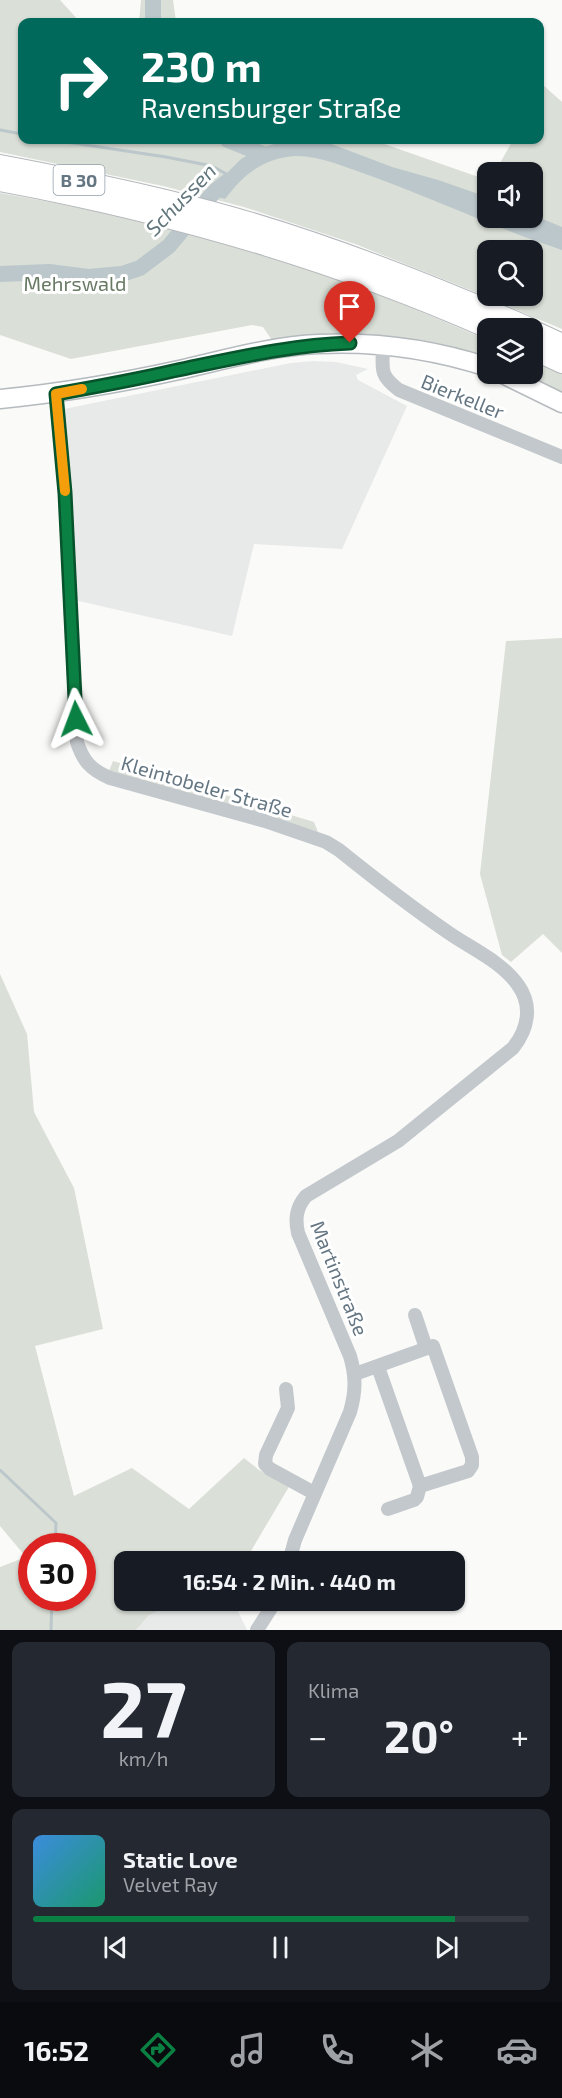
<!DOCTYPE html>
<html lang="de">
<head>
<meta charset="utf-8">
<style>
	:root { --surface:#171b24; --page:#242831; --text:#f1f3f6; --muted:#9ea1a6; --line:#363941; --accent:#0b8043 }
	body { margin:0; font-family:"Exo 2",sans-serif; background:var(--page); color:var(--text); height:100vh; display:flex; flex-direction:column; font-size:22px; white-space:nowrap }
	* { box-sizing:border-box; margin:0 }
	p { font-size:20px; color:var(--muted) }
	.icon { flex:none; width:33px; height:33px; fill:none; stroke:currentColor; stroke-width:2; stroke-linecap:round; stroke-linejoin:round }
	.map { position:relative; height:1630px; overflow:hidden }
	.side { display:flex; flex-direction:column; gap:12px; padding:12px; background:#0d0f14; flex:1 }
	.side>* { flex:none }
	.top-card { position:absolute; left:18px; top:18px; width:526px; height:126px; border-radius:12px; box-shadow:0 2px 4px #0004; background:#00695c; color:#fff; overflow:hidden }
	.controls { position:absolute; left:477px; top:162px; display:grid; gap:12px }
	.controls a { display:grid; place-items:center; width:66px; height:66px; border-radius:12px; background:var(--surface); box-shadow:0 2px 4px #0004; font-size:30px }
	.speed { position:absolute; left:18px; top:1533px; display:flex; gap:12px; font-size:30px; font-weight:700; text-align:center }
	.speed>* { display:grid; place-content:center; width:78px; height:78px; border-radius:50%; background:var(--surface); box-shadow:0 2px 4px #0004; line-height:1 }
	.speed .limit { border:9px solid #d22; background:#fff; color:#111 }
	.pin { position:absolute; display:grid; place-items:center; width:51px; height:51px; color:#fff; margin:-62px -26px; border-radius:50% 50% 50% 0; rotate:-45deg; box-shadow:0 0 6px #0007 }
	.pin .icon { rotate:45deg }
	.me { position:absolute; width:66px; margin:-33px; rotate:357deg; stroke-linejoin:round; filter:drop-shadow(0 0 4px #0008) }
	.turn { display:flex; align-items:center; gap:21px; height:126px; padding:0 24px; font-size:27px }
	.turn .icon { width:78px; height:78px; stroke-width:2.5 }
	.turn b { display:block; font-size:42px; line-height:51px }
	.big { font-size:45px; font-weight:700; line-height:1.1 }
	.side .widget { flex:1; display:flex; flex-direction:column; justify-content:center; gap:9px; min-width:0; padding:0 21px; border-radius:12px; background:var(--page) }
	.side .dial { align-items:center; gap:0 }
	.dial b { font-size:78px; line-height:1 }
	.song { display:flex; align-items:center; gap:18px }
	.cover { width:72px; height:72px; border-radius:9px; background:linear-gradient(135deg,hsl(210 70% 55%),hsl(160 70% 35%)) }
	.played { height:6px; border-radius:3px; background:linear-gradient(90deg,var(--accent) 85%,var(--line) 85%) }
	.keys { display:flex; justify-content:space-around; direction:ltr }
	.heat { display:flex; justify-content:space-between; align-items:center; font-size:33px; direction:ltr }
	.side .tiles { flex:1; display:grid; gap:12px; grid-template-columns:1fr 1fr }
	.widget:last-child { grid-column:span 2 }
	.trip { position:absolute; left:114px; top:1551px; width:351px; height:60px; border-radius:12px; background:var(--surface); box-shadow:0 2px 4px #0004; font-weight:700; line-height:60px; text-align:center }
	.tab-bar { display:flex; height:96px; justify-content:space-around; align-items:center; background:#090b0e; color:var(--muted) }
	.tab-bar .icon { width:42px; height:42px }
	.tab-bar .selected { color:var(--accent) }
	.tab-bar b { font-size:27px; color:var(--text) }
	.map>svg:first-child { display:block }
	.built { fill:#e8e9e9 }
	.green { fill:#dadfd7; fill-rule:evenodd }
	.water { fill:#bbc7cb }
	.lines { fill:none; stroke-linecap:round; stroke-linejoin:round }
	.stream { stroke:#bbc7cb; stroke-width:3 }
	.river { stroke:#bbc7cb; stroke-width:16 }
	.major-casing { stroke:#b5babe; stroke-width:21 }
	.highway-casing { stroke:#b4b9bd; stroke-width:22 }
	.minor { stroke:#c3c8cc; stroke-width:14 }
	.major { stroke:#fff; stroke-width:18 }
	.highway { stroke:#fff; stroke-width:20 }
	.route-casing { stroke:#07532c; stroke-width:15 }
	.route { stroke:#0b8043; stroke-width:10 }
	.slow { stroke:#f59e0b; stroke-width:10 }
	.labels { text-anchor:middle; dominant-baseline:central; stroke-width:6; stroke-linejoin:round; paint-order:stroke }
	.shield { fill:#fff; stroke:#939fa8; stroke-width:1.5 }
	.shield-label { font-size:18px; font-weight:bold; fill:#657683 }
	.park-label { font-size:20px; fill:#687a64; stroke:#fff }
	.street-label { font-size:20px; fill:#657683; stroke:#fff }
	.water-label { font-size:21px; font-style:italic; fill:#60757c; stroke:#fff }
</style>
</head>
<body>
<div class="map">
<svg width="562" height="1630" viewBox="0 0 562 1630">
	<rect width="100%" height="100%" fill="#fafaf8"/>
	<g class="built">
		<path d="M 313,361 L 336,362 L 368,369 L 356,375 L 358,380 L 407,406 L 342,549 L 254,544 L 232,636 L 70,599 L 59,427 L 64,409 L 291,363 Z"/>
		<path d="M 180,1600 L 233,1601 L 247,1630 L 136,1630 L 149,1615 Z"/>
	</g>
	<g class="green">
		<path d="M 0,0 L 60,0 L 80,22 L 22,22 L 22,140 L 373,140 L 487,180 L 488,218 L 532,218 L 532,172 L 495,172 L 513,140 L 540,140 L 540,90 L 543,85 L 562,102 L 562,329 L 458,285 L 355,244 L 244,207 L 163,186 L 0,152 ZM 488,250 L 532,250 L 532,296 L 488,296 Z"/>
		<path d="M 141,0 L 173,0 L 176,22 L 139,22 Z"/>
		<path d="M 0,193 C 74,206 150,221 223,242 C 313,268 401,302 487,340 L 487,367 L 450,356 L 278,349 L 263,327 L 252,325 L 71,359 L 0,335 Z"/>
		<path d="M 533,360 L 562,374 L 562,403 L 503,374 L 532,374 Z"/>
		<path d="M 562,638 L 562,953 L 543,934 L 511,962 L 502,955 L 480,874 L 506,641 Z"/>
		<path d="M 113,761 L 314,822 L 318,832 L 109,771 Z"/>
		<path d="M 0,974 L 27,1034 L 34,1112 L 74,1188 L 103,1329 L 35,1346 L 74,1496 L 132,1468 L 189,1509 L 244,1458 L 259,1470 L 290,1485 L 245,1561 L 124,1562 L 124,1600 L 180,1601 L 149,1615 L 136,1630 L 0,1630 L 0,1567 L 26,1557 L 0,1526 ZM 32,1546 L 82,1546 L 82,1598 L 32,1598 Z"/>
	</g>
	<path class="water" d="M 287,140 L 321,140 L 392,167 L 438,180 L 487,197 L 488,218 L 532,218 L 533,215 L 562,227 L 562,250 C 497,229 435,199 371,176 C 347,168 322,156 296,156 C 263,158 244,174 225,199 L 206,194 L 241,159 L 261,148 Z"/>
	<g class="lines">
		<g class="stream">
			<path d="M 0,130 L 22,134"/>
			<path d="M 53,140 L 166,157 L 212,166 L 230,176"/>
			<path d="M 0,1470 L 56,1523 L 55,1546"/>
			<path d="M 51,1630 L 52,1598"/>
		</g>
		<g class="river">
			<path d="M 153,0 L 153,22"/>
			<path d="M 228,140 L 263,154"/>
			<path d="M 0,274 L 49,272 L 88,277 L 122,274 L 140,268 L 169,246 L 214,192 L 228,181"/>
		</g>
		<defs>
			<g id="major">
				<path d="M 503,374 L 562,403"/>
				<path d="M 0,399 C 61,393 120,383 179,370 C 224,360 271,346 318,344 C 376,341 432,349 488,367"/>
			</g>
			<g id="highway">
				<path d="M 0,165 C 79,180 158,196 235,218 C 336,247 434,286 530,328"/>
				<path d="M 0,181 C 168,212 332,259 488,328"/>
				<path d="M 532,330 L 562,344"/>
				<path d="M 532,349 L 562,363"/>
			</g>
		</defs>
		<use href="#major" class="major-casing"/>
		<use href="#highway" class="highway-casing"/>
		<g class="minor">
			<path d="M 383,344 C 383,369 378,374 399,390 L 562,457"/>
			<path d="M 56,394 L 65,493 L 77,742 C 83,761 91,770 110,778 L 265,821 L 326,842 L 339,850 C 375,879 411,907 449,933 C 472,949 502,962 518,985 C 533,1006 528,1029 513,1048 L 398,1141 L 306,1196 C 296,1208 295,1219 298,1233 L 350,1356 C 356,1376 356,1391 350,1412 L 295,1540 L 289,1562"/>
			<path d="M 415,1315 L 426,1348"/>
			<path d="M 355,1374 L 433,1346 L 472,1457 L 472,1465 L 468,1471 L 420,1486 L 378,1367"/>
			<path d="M 286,1389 L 288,1408 L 266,1455 L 265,1464 L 270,1469 L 314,1493"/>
			<path d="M 388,1509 L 414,1500 L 417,1497 L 420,1486"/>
			<path d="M 257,1630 L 276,1600"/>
		</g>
		<use href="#major" class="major"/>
		<use href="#highway" class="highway"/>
	</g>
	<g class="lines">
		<defs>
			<path id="route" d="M 76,719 L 65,493 L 56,394 C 95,387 134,380 173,371 C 232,359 289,345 350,343"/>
		</defs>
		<use href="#route" class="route-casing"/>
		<use href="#route" class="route"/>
		<path class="slow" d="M 65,491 L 56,394 L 82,389"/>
	</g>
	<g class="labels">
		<rect class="shield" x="53.5" y="165" width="51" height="30" rx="4.5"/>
		<g class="shield-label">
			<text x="79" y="180">B 30</text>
		</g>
		<g class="park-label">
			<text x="75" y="283">Mehrswald</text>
		</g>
		<g class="street-label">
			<text transform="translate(463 396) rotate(22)">Bierkeller</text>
			<text transform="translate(207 786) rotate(16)">Kleintobeler Straße</text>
			<text transform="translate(340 1278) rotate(68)">Martinstraße</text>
		</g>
		<g class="water-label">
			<text transform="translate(180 199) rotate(-46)">Schussen</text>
		</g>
	</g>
</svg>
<div class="controls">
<a><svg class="icon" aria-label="sound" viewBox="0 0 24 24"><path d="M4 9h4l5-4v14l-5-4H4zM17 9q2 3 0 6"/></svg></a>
<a><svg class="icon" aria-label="search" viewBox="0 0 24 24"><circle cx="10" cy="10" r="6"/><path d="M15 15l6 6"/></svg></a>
<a><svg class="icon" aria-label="layers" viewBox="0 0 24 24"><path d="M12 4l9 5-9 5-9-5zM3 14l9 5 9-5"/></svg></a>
</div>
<div class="speed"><div class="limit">30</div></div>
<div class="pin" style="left:350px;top:343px;background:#d93025"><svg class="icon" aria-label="arrive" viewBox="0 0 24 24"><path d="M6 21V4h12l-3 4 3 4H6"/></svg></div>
<svg class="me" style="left:76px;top:719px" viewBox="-20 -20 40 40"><path d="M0-17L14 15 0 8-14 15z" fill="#0b8043" stroke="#fff" stroke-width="4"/></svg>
<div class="trip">16:54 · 2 Min. · 440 m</div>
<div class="top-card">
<div class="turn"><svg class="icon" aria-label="right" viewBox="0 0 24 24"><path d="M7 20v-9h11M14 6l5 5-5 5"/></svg><div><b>230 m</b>Ravensburger Straße</div></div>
</div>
</div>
<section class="side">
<div class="tiles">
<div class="widget dial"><b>27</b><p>km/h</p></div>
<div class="widget"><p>Klima</p>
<div class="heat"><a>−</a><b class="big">20°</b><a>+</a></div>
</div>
<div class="widget">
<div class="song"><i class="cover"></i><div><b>Static Love</b><p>Velvet Ray</p></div></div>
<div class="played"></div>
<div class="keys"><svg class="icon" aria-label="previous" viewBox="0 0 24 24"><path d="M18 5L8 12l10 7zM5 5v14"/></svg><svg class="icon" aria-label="pause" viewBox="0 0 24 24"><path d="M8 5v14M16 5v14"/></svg><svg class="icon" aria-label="next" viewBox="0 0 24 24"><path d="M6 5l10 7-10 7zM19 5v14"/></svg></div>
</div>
</div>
</section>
<nav class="tab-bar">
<b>16:52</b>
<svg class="icon selected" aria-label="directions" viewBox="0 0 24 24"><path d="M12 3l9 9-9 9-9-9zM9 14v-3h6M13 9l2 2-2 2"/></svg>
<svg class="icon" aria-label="music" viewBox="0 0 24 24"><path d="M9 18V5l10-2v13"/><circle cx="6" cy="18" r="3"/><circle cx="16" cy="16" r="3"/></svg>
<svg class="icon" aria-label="phone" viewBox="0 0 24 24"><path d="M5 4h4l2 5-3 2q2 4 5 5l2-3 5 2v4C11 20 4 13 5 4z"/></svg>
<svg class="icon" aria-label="climate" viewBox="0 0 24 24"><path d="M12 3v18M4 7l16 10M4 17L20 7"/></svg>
<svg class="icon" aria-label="car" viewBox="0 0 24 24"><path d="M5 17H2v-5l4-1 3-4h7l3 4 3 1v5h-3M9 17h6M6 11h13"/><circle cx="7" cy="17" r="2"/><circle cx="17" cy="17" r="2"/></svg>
</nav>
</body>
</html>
